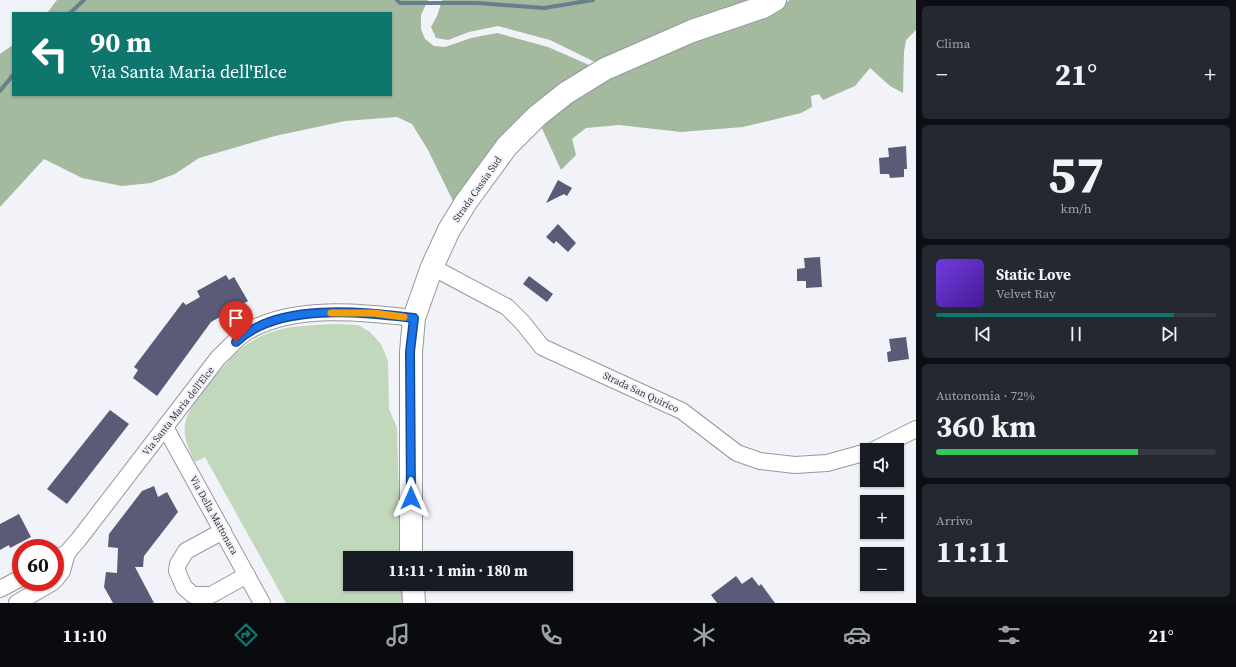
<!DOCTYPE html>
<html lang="it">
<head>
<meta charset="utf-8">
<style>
	:root { --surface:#171b24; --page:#242831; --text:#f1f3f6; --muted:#9ea1a6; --line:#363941; --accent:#0f766e }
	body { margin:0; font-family:"Source Serif 4",serif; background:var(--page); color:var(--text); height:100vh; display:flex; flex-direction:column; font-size:15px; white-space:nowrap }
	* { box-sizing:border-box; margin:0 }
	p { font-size:13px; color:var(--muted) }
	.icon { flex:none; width:22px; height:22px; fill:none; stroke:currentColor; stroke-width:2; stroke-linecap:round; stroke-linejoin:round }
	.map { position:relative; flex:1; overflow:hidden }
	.sheet { display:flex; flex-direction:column; gap:6px; padding:6px; background:#0d0f14; width:320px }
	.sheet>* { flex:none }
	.banner { position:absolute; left:12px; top:12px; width:380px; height:84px; border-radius:0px; box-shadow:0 1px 3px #0004; background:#0f766e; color:#fff; overflow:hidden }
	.buttons { position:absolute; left:860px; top:443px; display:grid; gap:8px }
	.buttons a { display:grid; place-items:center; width:44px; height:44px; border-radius:0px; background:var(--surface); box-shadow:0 1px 3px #0004; font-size:20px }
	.speed { position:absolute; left:12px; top:539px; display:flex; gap:8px; font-size:20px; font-weight:700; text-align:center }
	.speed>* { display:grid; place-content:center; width:52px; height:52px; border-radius:50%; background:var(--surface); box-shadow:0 1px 3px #0004; line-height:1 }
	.speed .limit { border:6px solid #d22; background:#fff; color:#111 }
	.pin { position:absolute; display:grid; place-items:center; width:34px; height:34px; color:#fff; margin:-41px -17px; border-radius:50% 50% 50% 0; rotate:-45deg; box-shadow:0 0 4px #0007 }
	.pin .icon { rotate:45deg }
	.me { position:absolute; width:44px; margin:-22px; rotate:0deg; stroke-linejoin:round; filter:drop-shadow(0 0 3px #0008) }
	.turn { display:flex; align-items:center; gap:14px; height:84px; padding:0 12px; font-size:18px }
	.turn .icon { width:52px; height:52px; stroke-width:2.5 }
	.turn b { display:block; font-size:28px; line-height:34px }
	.big { font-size:30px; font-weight:700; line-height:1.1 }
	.sheet .card { flex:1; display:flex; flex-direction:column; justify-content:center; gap:6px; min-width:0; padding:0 14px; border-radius:6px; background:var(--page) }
	.sheet .dial { align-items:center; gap:0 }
	.dial b { font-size:52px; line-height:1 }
	.song { display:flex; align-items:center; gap:12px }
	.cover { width:48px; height:48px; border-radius:6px; background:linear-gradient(135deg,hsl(260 70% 55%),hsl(260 70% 35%)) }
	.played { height:4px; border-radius:2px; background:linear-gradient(90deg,var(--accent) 85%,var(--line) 85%) }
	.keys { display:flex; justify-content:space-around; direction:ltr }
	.heat { display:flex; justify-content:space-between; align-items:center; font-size:22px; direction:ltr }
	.charge { height:6px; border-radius:3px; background:linear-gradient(90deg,#34c759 72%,var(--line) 0) }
	.trip { position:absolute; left:343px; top:551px; width:230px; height:40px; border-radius:0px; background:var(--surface); box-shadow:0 1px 3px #0004; font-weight:700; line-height:40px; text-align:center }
	.menu { display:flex; height:64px; justify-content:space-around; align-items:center; background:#090b0e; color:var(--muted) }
	.menu .icon { width:28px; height:28px }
	.menu .current { color:var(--accent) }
	.menu b { font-size:18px; color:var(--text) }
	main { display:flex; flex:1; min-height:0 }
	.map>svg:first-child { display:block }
	.green { fill:#c1d8bd }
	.forest { fill:#a3ba9f }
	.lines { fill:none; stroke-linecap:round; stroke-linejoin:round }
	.stream { stroke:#67818c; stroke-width:4 }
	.building { fill:#595b77 }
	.minor-casing { stroke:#97979e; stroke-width:18 }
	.primary-casing { stroke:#97979e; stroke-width:24 }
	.minor { stroke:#fff; stroke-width:16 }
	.primary { stroke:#fff; stroke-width:22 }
	.route-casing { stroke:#114b97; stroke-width:10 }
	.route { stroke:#1a73e8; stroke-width:7 }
	.slow { stroke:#f59e0b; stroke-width:7 }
	.labels { text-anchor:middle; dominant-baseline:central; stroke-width:4; stroke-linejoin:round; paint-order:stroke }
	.street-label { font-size:10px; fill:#363639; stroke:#f2f2f9 }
</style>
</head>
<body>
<main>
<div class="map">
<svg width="916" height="603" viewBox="0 0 916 603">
	<rect width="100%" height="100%" fill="#f2f2f9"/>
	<path class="green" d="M 337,324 L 358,325 L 370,332 L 381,344 L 388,361 L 389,409 L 397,428 L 401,558 L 350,558 L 350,584 L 402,584 L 403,603 L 286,603 L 205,457 L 195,462 C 189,452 183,436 185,424 C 189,402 221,370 236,353 C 267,325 298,326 337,324 Z"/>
	<g class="forest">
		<path d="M 57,0 L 428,0 L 421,15 L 421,29 L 425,39 L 434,46 L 445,47 L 471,38 L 497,33 L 548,47 L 596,68 L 502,142 L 453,201 L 428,150 L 412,124 L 397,117 L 345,121 L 275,136 L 199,158 L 175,174 L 151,183 L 122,186 L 82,178 L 44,159 L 0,207 L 0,54 L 13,45 L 13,95 L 391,95 L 391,13 L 47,13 Z"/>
		<path d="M 442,0 L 763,0 L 601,65 L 550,40 L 498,26 L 469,32 L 448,40 L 436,38 L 431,27 L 437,16 Z"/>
		<path d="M 790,0 L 916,0 L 916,30 L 906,40 L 904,52 L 903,93 L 890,86 L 870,68 L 855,86 L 823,100 L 819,94 L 811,96 L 812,107 L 801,113 L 743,127 L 681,132 L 619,125 L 586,128 L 572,139 L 576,155 L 561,170 L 540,124 L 571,99 L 649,58 L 767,14 Z"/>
	</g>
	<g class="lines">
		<g class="stream">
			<path d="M 397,0 L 400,3 L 477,3 L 544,8 L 593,0"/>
			<path d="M 70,13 L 84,0"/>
			<path d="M 0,91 L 13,75"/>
		</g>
	</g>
	<g class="building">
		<path d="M 906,146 L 907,169 L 904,169 L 904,177 L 890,178 L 889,174 L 880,174 L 879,158 L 889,157 L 888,148 Z"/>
		<path d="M 558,180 L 572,188 L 567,196 L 564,194 L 546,203 Z"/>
		<path d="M 558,224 L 576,243 L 568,252 L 556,241 L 554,244 L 546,237 Z"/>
		<path d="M 820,257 L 822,287 L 806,288 L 806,281 L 797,281 L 797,269 L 805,268 L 804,258 Z"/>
		<path d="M 226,275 L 229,280 L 234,277 L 248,301 L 211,322 L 157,396 L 133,378 L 138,370 L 134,367 L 183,302 L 186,305 L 200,297 L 197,291 Z"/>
		<path d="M 529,276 L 553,294 L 547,302 L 523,284 Z"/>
		<path d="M 906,337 L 909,359 L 888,362 L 887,352 L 891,351 L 889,339 Z"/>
		<path d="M 110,410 L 129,424 L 67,504 L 47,489 Z"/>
		<path d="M 154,486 L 158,497 L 167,492 L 178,512 L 144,556 L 143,567 L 135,567 L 154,603 L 113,603 L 104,587 L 106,572 L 117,573 L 118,548 L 108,547 L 109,534 L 142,491 Z"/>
		<path d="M 19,514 L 31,537 L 10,548 L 9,545 L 0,550 L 0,524 Z"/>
		<path d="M 736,576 L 742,584 L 752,577 L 759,586 L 761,584 L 775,603 L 717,603 L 711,595 Z"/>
	</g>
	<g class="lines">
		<defs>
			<g id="minor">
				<path d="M 432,267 L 507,307 L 523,323 L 542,347 L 682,411 L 737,453 L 760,461 L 795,465 L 827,463 L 867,452"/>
				<path d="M 165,427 L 262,603"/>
				<path d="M 874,450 L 916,429"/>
				<path d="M 223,531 L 186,551 L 178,564 L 177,571 L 184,587 L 193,595 L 211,595 L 247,575"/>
				<path d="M 55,559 L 67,553 L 79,539 L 218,358 C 227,350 236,339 245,333 C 292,304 362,312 414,318"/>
				<path d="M 55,580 L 62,571 L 67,553"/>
				<path d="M 0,589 L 21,578"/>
				<path d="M 17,603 L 53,582"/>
			</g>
			<g id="primary">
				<path d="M 411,558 L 411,352 L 414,318 L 432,267 L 449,230 L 466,202 L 507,146 L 537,116 L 566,93 L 605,69 L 692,31 L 763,7 L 775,0"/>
				<path d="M 413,584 L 414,603"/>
			</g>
		</defs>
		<use href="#minor" class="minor-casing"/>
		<use href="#primary" class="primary-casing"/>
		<use href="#minor" class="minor"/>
		<use href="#primary" class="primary"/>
	</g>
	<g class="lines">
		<defs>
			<path id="route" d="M 236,342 C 277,302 362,312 414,318 L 410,352 L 411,498"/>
		</defs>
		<use href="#route" class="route-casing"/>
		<use href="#route" class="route"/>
		<path class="slow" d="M 331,313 L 373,313 L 404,317"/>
	</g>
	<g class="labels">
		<g class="street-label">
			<text transform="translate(477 189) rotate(-55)">Strada Cassia Sud</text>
			<text transform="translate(641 392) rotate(25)">Strada San Quirico</text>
			<text transform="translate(178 411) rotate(-52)">Via Santa Maria dell'Elce</text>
			<text transform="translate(214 515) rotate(61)">Via Della Mattonara</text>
		</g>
	</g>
</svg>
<div class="buttons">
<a><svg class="icon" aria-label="sound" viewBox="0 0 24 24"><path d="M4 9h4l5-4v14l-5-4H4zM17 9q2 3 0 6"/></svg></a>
<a>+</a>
<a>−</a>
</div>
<div class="speed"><div class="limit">60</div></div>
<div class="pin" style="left:236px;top:342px;background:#d93025"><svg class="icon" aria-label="arrive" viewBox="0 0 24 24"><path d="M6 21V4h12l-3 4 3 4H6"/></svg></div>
<svg class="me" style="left:411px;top:498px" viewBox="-20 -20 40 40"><path d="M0-17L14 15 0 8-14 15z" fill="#1a73e8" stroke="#fff" stroke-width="4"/></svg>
<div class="trip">11:11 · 1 min · 180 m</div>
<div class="banner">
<div class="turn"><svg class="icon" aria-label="left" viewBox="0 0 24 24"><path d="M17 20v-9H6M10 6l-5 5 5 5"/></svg><div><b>90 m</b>Via Santa Maria dell'Elce</div></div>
</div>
</div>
<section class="sheet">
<div class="card"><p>Clima</p>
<div class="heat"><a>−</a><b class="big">21°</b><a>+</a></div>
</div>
<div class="card dial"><b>57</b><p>km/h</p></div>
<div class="card">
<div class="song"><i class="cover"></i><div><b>Static Love</b><p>Velvet Ray</p></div></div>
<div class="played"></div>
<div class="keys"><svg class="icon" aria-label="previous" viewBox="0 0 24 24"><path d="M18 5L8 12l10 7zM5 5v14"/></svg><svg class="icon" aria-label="pause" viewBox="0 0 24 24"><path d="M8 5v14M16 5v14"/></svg><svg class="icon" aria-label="next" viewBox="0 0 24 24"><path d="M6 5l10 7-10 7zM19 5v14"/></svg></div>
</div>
<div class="card"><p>Autonomia · 72%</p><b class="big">360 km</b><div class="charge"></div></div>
<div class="card"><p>Arrivo</p><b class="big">11:11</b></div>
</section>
</main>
<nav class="menu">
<b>11:10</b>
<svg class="icon current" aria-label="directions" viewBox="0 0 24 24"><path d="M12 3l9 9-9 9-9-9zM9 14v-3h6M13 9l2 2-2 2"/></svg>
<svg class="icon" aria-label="music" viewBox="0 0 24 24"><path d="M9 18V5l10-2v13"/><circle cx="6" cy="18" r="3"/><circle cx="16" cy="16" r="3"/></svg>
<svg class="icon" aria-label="phone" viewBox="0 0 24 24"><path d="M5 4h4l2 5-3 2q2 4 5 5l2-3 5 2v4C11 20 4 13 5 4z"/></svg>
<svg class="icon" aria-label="climate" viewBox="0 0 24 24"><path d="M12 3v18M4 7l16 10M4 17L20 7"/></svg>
<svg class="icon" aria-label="car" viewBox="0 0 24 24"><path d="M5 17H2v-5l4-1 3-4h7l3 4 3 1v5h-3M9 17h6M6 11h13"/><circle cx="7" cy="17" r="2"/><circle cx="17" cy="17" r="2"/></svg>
<svg class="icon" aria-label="filters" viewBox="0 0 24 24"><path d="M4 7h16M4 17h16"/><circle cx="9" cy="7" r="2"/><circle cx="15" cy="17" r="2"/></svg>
<b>21°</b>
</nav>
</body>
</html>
